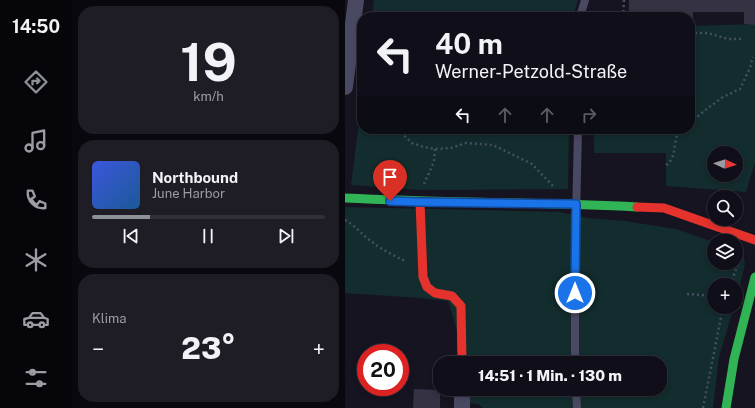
<!DOCTYPE html>
<html lang="de">
<head>
<meta charset="utf-8">
<style>
	:root { --surface:#100f19; --page:#1e1d26; --text:#f1f3f6; --muted:#9c9ca2; --line:#302f38; --accent:#8c9099 }
	body { margin:0; font-family:"Public Sans",sans-serif; background:var(--page); color:var(--text); height:100vh; display:flex; flex-direction:column; font-size:15px; white-space:nowrap }
	* { box-sizing:border-box; margin:0 }
	p { font-size:13px; color:var(--muted) }
	.icon { flex:none; width:22px; height:22px; fill:none; stroke:currentColor; stroke-width:2; stroke-linecap:round; stroke-linejoin:round }
	.map { position:relative; flex:1; overflow:hidden }
	.panel { display:flex; flex-direction:column; gap:6px; padding:6px; background:#09080e; width:273px }
	.panel>* { flex:none }
	.hud { position:absolute; left:12px; top:12px; width:338px; height:122px; border-radius:16px; box-shadow:0 2px 6px #0003,0 0 0 1px var(--line); background:#100f19; color:var(--text); overflow:hidden }
	.needle { width:26px; rotate:94deg }
	.tools { position:absolute; left:362px; top:146px; display:grid; gap:8px }
	.tools a { display:grid; place-items:center; width:36px; height:36px; border-radius:50%; background:var(--surface); box-shadow:0 2px 6px #0003,0 0 0 1px var(--line); font-size:20px }
	.speed { position:absolute; left:12px; top:344px; display:flex; gap:8px; font-size:20px; font-weight:700; text-align:center }
	.speed>* { display:grid; place-content:center; width:52px; height:52px; border-radius:50%; background:var(--surface); box-shadow:0 2px 6px #0003,0 0 0 1px var(--line); line-height:1 }
	.speed .limit { border:6px solid #d22; background:#fff; color:#111 }
	.pin { position:absolute; display:grid; place-items:center; width:34px; height:34px; color:#fff; margin:-41px -17px; border-radius:50% 50% 50% 0; rotate:-45deg; box-shadow:0 0 4px #0007 }
	.pin .icon { rotate:45deg }
	.me { position:absolute; width:44px; margin:-22px; rotate:0deg; stroke-linejoin:round; filter:drop-shadow(0 0 3px #0008) }
	.turn { display:flex; align-items:center; gap:14px; height:84px; padding:0 12px; font-size:18px }
	.turn .icon { width:52px; height:52px; stroke-width:2.5 }
	.turn b { display:block; font-size:28px; line-height:34px }
	.lanes { display:flex; align-items:center; height:38px; padding:0 12px; background:#0003; justify-content:center; gap:20px; direction:ltr }
	.lanes .off { opacity:.35 }
	.big { font-size:30px; font-weight:800; line-height:1.1 }
	.panel .widget { flex:1; display:flex; flex-direction:column; justify-content:center; gap:6px; min-width:0; padding:0 14px; border-radius:16px; background:var(--page) }
	.panel .dial { align-items:center; gap:0 }
	.dial b { font-size:52px; line-height:1 }
	.song { display:flex; align-items:center; gap:12px }
	.cover { width:48px; height:48px; border-radius:6px; background:linear-gradient(135deg,hsl(230 70% 55%),hsl(210 70% 35%)) }
	.played { height:4px; border-radius:2px; background:linear-gradient(90deg,var(--accent) 25%,var(--line) 25%) }
	.keys { display:flex; justify-content:space-around; direction:ltr }
	.heat { display:flex; justify-content:space-between; align-items:center; font-size:22px; direction:ltr }
	.trip { position:absolute; left:88px; top:356px; width:234px; height:40px; border-radius:16px; background:var(--surface); box-shadow:0 2px 6px #0003,0 0 0 1px var(--line); font-weight:800; line-height:40px; text-align:center }
	main { display:flex; flex:1; min-height:0 }
	.tab-bar { display:flex; flex-direction:column; width:72px; justify-content:space-around; align-items:center; background:#06060a; color:var(--muted) }
	.tab-bar .icon { width:28px; height:28px }
	.tab-bar .current { color:var(--accent) }
	.tab-bar b { font-size:18px; color:var(--text) }
	.map>svg:first-child { display:block }
	.green { fill:#132c2d; fill-rule:evenodd }
	.building { fill:#343243 }
	.lines { fill:none; stroke-linecap:round; stroke-linejoin:round }
	.path { stroke:#44505f; stroke-width:2.5; stroke-dasharray:2 3; stroke-linecap:butt }
	.lane { stroke:#4a4962; stroke-width:8 }
	.street { stroke:#4a4962; stroke-width:16 }
	.fast { stroke:#30b455; stroke-width:9 }
	.jam { stroke:#e5322d; stroke-width:9 }
	.route-casing { stroke:#114b97; stroke-width:10 }
	.route { stroke:#1a73e8; stroke-width:7 }
</style>
</head>
<body>
<main>
<nav class="tab-bar">
<b>14:50</b>
<svg class="icon current" aria-label="directions" viewBox="0 0 24 24"><path d="M12 3l9 9-9 9-9-9zM9 14v-3h6M13 9l2 2-2 2"/></svg>
<svg class="icon" aria-label="music" viewBox="0 0 24 24"><path d="M9 18V5l10-2v13"/><circle cx="6" cy="18" r="3"/><circle cx="16" cy="16" r="3"/></svg>
<svg class="icon" aria-label="phone" viewBox="0 0 24 24"><path d="M5 4h4l2 5-3 2q2 4 5 5l2-3 5 2v4C11 20 4 13 5 4z"/></svg>
<svg class="icon" aria-label="climate" viewBox="0 0 24 24"><path d="M12 3v18M4 7l16 10M4 17L20 7"/></svg>
<svg class="icon" aria-label="car" viewBox="0 0 24 24"><path d="M5 17H2v-5l4-1 3-4h7l3 4 3 1v5h-3M9 17h6M6 11h13"/><circle cx="7" cy="17" r="2"/><circle cx="17" cy="17" r="2"/></svg>
<svg class="icon" aria-label="filters" viewBox="0 0 24 24"><path d="M4 7h16M4 17h16"/><circle cx="9" cy="7" r="2"/><circle cx="15" cy="17" r="2"/></svg>
</nav>
<section class="panel">
<div class="widget dial"><b>19</b><p>km/h</p></div>
<div class="widget">
<div class="song"><i class="cover"></i><div><b>Northbound</b><p>June Harbor</p></div></div>
<div class="played"></div>
<div class="keys"><svg class="icon" aria-label="previous" viewBox="0 0 24 24"><path d="M18 5L8 12l10 7zM5 5v14"/></svg><svg class="icon" aria-label="pause" viewBox="0 0 24 24"><path d="M8 5v14M16 5v14"/></svg><svg class="icon" aria-label="next" viewBox="0 0 24 24"><path d="M6 5l10 7-10 7zM19 5v14"/></svg></div>
</div>
<div class="widget"><p>Klima</p>
<div class="heat"><a>−</a><b class="big">23°</b><a>+</a></div>
</div>
</section>
<div class="map">
<svg width="410" height="408" viewBox="0 0 410 408">
	<rect width="100%" height="100%" fill="#161421"/>
	<g class="green">
		<path d="M 29,0 L 233,0 L 228,17 L 27,17 Z"/>
		<path d="M 410,24 L 410,162 L 401,192 L 321,186 L 321,153 L 249,153 L 249,129 L 345,129 L 345,26 ZM 369,153 L 391,153 L 391,175 L 369,175 Z"/>
		<path d="M 17,97 L 17,129 L 224,129 L 223,189 L 74,190 L 6,185 Z"/>
		<path d="M 0,207 L 214,212 L 244,218 L 280,221 L 331,229 L 369,242 L 369,263 L 391,263 L 391,249 L 398,252 L 400,264 L 391,301 L 391,285 L 369,285 L 369,307 L 389,307 L 374,357 L 368,408 L 138,408 L 133,404 L 123,403 L 122,389 L 315,389 L 315,363 L 122,363 L 103,301 L 76,298 L 0,293 Z"/>
	</g>
	<g class="building">
		<path d="M 284,0 L 410,0 L 410,25 L 399,24 L 399,12 L 348,12 L 348,18 L 284,17 Z"/>
		<path d="M 69,389 L 95,390 L 95,408 L 68,408 Z"/>
	</g>
	<g class="lines">
		<g class="path">
			<path d="M 278,17 L 279,0"/>
			<path d="M 345,33 L 363,33 L 383,39 L 399,39"/>
			<path d="M 345,123 L 359,111 L 378,97 L 395,89 L 405,68 L 408,57"/>
			<path d="M 52,129 L 67,143 L 79,147 L 90,149 L 106,148 L 121,143 L 148,145 L 187,164 L 208,186"/>
			<path d="M 321,165 C 334,156 326,139 336,129"/>
			<path d="M 79,184 L 89,162 L 90,149"/>
			<path d="M 0,220 C 9,225 15,232 22,238 C 34,248 47,255 60,261"/>
			<path d="M 385,285 L 397,254"/>
			<path d="M 342,294 L 369,296"/>
			<path d="M 358,408 L 378,307"/>
		</g>
		<g class="lane">
			<path d="M 235,17 L 240,0"/>
			<path d="M 230,363 L 230,265 L 233,129"/>
			<path d="M 231,389 L 232,408"/>
		</g>
		<g class="street">
			<path d="M 0,87 L 11,0"/>
			<path d="M 117,389 L 117,408"/>
		</g>
		<g class="fast">
			<path d="M 0,198 C 97,203 195,202 292,207"/>
			<path d="M 381,408 L 389,359 L 410,277"/>
		</g>
		<g class="jam">
			<path d="M 75,202 L 78,277 L 82,287 L 90,293 L 107,296 L 116,306 L 117,363"/>
			<path d="M 292,207 L 319,208 L 410,240"/>
		</g>
	</g>
	<g class="lines">
		<defs>
			<path id="route" d="M 45,201 L 75,202 L 231,204 L 230,293"/>
		</defs>
		<use href="#route" class="route-casing"/>
		<use href="#route" class="route"/>
	</g>
</svg>
<div class="tools">
<a><svg class="needle" viewBox="-14 -14 28 28"><path d="M0-13l5 13h-10z" fill="#e53935"/><path d="M0 13l5-13h-10z" fill="#9c9ca2"/></svg></a>
<a><svg class="icon" aria-label="search" viewBox="0 0 24 24"><circle cx="10" cy="10" r="6"/><path d="M15 15l6 6"/></svg></a>
<a><svg class="icon" aria-label="layers" viewBox="0 0 24 24"><path d="M12 4l9 5-9 5-9-5zM3 14l9 5 9-5"/></svg></a>
<a>+</a>
</div>
<div class="speed"><div class="limit">20</div></div>
<div class="pin" style="left:45px;top:201px;background:#d93025"><svg class="icon" aria-label="arrive" viewBox="0 0 24 24"><path d="M6 21V4h12l-3 4 3 4H6"/></svg></div>
<svg class="me" style="left:230px;top:293px" viewBox="-20 -20 40 40"><circle r="17" fill="#1a73e8" stroke="#fff" stroke-width="3"/><path d="M0-11L8 9 0 5-8 9z" fill="#fff"/></svg>
<div class="trip">14:51 · 1 Min. · 130 m</div>
<div class="hud">
<div class="turn"><svg class="icon" aria-label="left" viewBox="0 0 24 24"><path d="M17 20v-9H6M10 6l-5 5 5 5"/></svg><div><b>40 m</b>Werner-Petzold-Straße</div></div>
<div class="lanes"><svg class="icon" aria-label="left" viewBox="0 0 24 24"><path d="M17 20v-9H6M10 6l-5 5 5 5"/></svg><svg class="icon off" aria-label="ahead" viewBox="0 0 24 24"><path d="M12 20V5M6 11l6-6 6 6"/></svg><svg class="icon off" aria-label="ahead" viewBox="0 0 24 24"><path d="M12 20V5M6 11l6-6 6 6"/></svg><svg class="icon off" aria-label="right" viewBox="0 0 24 24"><path d="M7 20v-9h11M14 6l5 5-5 5"/></svg></div>
</div>
</div>
</main>
</body>
</html>
